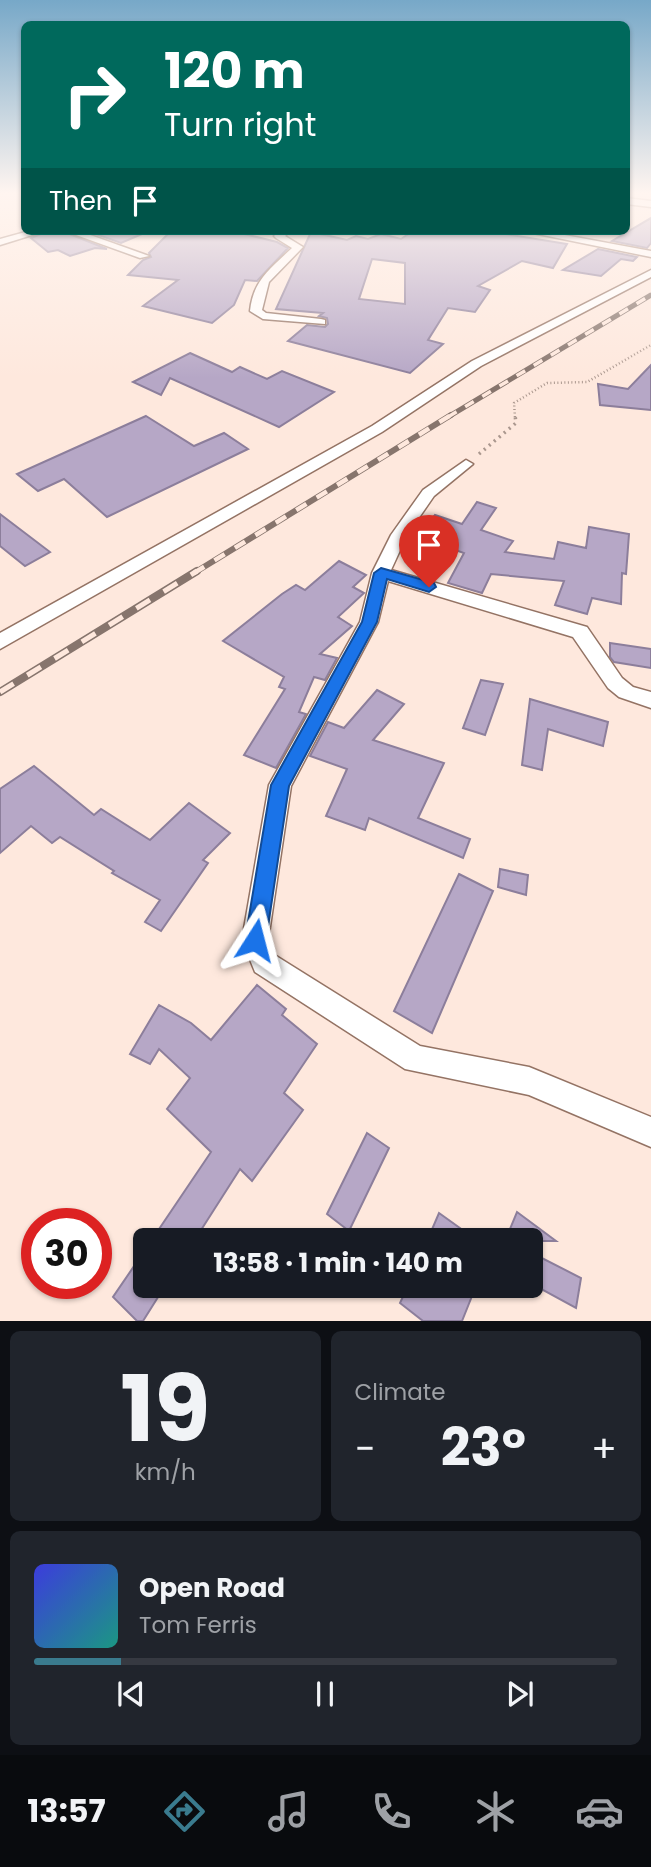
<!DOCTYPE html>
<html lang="en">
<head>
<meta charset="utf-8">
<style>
	:root { --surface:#171b24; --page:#20242c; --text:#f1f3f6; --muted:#9ea1a6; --line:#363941; --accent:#3a7b8e }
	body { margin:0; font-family:Poppins,sans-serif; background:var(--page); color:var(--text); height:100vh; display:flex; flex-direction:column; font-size:26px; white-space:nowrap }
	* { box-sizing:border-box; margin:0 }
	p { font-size:23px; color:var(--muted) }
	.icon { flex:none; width:38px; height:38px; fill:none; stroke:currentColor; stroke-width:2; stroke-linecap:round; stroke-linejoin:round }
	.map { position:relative; height:1321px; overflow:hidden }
	.sheet { display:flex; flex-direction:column; gap:10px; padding:10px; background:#0d0f14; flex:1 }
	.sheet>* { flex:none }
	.banner { position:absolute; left:21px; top:21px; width:609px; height:214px; border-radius:10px; box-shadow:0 2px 5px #0004; background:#00695c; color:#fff; overflow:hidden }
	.speed { position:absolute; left:21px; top:1208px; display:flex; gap:14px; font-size:35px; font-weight:700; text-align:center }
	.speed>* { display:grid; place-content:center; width:91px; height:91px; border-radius:50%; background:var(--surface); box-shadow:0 2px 5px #0004; line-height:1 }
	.speed .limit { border:10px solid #d22; background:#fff; color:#111 }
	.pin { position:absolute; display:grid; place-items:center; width:60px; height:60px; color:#fff; margin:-72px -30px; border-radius:50% 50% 50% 0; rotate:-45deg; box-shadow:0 0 7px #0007 }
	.pin .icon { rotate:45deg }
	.me { position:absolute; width:77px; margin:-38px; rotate:9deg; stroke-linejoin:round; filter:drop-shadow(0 0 5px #0008) }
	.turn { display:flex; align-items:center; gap:24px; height:147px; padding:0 28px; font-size:32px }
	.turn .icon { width:91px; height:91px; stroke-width:2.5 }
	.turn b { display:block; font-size:49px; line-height:60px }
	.then { display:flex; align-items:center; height:66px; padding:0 28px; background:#0003; gap:14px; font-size:26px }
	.big { font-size:52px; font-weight:700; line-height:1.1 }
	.sheet .card { flex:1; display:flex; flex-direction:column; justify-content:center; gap:10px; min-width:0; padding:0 24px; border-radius:10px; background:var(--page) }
	.sheet .dial { align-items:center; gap:0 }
	.dial b { font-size:91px; line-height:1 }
	.song { display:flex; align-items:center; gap:21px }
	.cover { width:84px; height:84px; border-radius:10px; background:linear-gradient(135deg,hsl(240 70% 55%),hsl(170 70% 35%)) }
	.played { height:7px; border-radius:4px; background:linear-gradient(90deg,var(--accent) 15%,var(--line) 15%) }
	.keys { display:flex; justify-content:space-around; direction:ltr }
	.heat { display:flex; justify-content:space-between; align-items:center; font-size:38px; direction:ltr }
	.sheet .tiles { flex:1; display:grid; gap:10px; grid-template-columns:1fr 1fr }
	.card:last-child { grid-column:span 2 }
	.trip { position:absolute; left:133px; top:1228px; width:410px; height:70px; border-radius:10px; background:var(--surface); box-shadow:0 2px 5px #0004; font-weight:700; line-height:70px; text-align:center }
	.tabs { display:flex; height:112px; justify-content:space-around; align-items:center; background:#090b0e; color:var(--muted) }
	.tabs .icon { width:49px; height:49px }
	.tabs .active { color:var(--accent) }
	.tabs b { font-size:32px; color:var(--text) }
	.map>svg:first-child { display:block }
	.building { fill:#b6a7c6; stroke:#8c7e9b; stroke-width:2; fill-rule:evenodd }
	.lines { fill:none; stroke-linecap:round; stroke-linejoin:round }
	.street-casing { stroke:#947364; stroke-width:3 }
	.path-far1 { stroke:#aa978e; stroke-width:2.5; stroke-dasharray:1 2.5; stroke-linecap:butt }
	.path { stroke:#aa978e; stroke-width:3.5; stroke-dasharray:2 4.5; stroke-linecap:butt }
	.street { fill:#fff; fill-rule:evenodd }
	.rail-far2-casing { stroke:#87756d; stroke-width:5 }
	.rail-far1-casing { stroke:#87756d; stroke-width:6 }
	.rail-casing { stroke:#87756d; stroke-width:8 }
	.rail-far2 { stroke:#fee8dd; stroke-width:3.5; stroke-dasharray:10; stroke-linecap:butt }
	.rail-far1 { stroke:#fee8dd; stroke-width:4.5; stroke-dasharray:12; stroke-linecap:butt }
	.rail { stroke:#fee8dd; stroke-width:5; stroke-dasharray:16; stroke-linecap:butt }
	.route { fill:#1a73e8; stroke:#114b97; stroke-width:2 }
</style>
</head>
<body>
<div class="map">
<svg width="651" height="1321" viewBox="0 0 651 1321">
	<rect width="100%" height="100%" fill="#fee8dd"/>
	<g class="building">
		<path d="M 651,218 L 651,243 L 647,248 L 612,241 Z"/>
		<path d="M 48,231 L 62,231 L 107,249 L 95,248 L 70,256 L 58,250 L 48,252 L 31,238 Z"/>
		<path d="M 87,231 L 149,231 L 121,243 Z"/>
		<path d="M 171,231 L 232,231 L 277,242 L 288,248 L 257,281 L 245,280 L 234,305 L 212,323 L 143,306 L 178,280 L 128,275 L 143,260 L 151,257 L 149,253 Z"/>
		<path d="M 413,231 L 493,232 L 567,244 L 553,268 L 522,261 L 478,286 L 490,290 L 475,312 L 448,308 L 428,340 L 443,344 L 410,373 L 288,341 L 307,325 L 325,327 L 328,324 L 327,318 L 319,316 L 323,313 L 276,309 L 311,232 L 347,240 L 356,236 L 368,239 L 381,234 L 401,239 ZM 372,259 L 405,263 L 405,304 L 359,299 Z"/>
		<path d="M 598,249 L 637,257 L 633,261 L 621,259 L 601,276 L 563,270 Z"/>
		<path d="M 190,353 L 232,372 L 240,367 L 267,379 L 282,371 L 334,392 L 279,427 L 170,378 L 161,395 L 133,382 Z"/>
		<path d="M 651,365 L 651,410 L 600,405 L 598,384 L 628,389 Z"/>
		<path d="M 146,416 L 194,446 L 224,433 L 248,449 L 107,517 L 64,479 L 38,491 L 17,474 Z"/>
		<path d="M 477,502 L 496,508 L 481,530 L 513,541 L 505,552 L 554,559 L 558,542 L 586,548 L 589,527 L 629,534 L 626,574 L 622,573 L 621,604 L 592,598 L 587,614 L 555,605 L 564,581 L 491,574 L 482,593 L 448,583 L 464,553 L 418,537 L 435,515 L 462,524 Z"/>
		<path d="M 0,514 L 50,552 L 25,566 L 0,546 Z"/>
		<path d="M 339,561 L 366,575 L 353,587 L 364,593 L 338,617 L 352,626 L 320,654 L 337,658 L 325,680 L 314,677 L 299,712 L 306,714 L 276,768 L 244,755 L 285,689 L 279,687 L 284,677 L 223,641 L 282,594 L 296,585 L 305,590 Z"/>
		<path d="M 610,643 L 651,649 L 651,668 L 614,662 L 610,657 Z"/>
		<path d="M 481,680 L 503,684 L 485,735 L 463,728 Z"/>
		<path d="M 377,690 L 404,704 L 373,740 L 444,763 L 418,818 L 470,839 L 463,858 L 369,818 L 365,830 L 326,816 L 347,769 L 310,756 L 328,722 L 344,728 Z"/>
		<path d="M 530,699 L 608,722 L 603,746 L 548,729 L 542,770 L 522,765 Z"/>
		<path d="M 34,766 L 94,815 L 101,809 L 150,840 L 189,803 L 230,833 L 203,860 L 208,863 L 161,931 L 145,922 L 160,900 L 112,873 L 114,871 L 60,837 L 52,843 L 31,826 L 0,853 L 0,789 Z"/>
		<path d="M 500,869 L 528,875 L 526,895 L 498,887 Z"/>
		<path d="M 459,874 L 493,891 L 432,1033 L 394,1011 Z"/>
		<path d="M 257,985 L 286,1009 L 282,1015 L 317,1044 L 284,1093 L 303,1110 L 252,1181 L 240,1169 L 194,1241 L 151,1241 L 211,1152 L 167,1109 L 190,1078 L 159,1049 L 150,1064 L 130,1054 L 159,1005 L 191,1023 L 211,1040 Z"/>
		<path d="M 367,1133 L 389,1148 L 349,1231 L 327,1214 Z"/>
		<path d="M 517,1212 L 556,1241 L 505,1241 Z"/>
		<path d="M 439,1213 L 478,1241 L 427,1241 Z"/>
		<path d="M 145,1250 L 145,1286 L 165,1286 L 143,1321 L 137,1321 L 113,1297 Z"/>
		<path d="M 530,1252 L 581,1278 L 576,1308 L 530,1283 Z"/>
		<path d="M 408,1286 L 476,1286 L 462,1321 L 423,1321 L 400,1303 Z"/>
	</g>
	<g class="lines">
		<defs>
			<g id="street">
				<path d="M 626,198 L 651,201 L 651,207 L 626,204 Z"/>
				<path d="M 29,231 L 45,231 L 0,245 L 0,239 Z"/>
				<path d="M 65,231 L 79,231 L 149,256 L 140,258 Z"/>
				<path d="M 279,231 L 290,231 L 285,236 L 303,247 L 269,282 L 262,310 L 266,313 L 321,319 L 325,320 L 325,324 L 263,319 L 250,311 C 253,280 271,268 292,248 L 276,238 L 274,236 Z"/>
				<path d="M 523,231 L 543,231 L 651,251 L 651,257 Z"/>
				<path d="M 651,270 L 651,277 L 481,366 L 382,432 L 0,649 L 0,633 L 372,426 L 472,361 Z"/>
				<path d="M 466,460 L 473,464 L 434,496 L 407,535 L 391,570 L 587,627 L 622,678 L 633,687 L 651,692 L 651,708 L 619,697 L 608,688 L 573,637 L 388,581 L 378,622 L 291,786 L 268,940 L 273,954 L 420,1046 L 529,1067 L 651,1117 L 651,1147 L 529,1095 L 405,1069 L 255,972 L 242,940 L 269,785 L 360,622 L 372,573 L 391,535 L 423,490 Z"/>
			</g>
		</defs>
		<use href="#street" class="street-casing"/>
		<path class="path-far1" d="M 515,417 L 514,403 L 547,383 L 587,382 L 651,345"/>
		<path class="path" d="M 479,454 L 516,423 L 515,415"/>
		<use href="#street" class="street"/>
		<defs>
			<path id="rail-far2" d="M 448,417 L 651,295"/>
			<path id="rail-far1" d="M 194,573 L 451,415"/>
			<path id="rail" d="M 0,692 L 197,571"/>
		</defs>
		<use href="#rail-far2" class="rail-far2-casing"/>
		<use href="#rail-far1" class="rail-far1-casing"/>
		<use href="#rail" class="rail-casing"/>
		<use href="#rail-far2" class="rail-far2"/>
		<use href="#rail-far1" class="rail-far1"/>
		<use href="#rail" class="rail"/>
	</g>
	<linearGradient id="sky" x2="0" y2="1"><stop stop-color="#77a8c8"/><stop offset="0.51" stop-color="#fff5f0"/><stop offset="1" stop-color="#fff5f0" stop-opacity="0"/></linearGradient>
	<rect width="651" height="378" fill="url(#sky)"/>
	<path class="route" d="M 381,568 L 434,583 L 436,587 L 429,592 L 387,579 L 377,622 L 289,786 L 266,940 L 263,948 L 255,951 L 248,948 L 245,940 L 271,785 L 362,622 L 374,573 Z"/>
</svg>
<div class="speed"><div class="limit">30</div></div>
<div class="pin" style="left:429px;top:587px;background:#d93025"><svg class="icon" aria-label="arrive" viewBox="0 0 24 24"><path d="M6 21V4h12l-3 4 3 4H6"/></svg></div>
<svg class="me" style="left:255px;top:940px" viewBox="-20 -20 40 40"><path d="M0-17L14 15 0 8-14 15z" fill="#1a73e8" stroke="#fff" stroke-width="4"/></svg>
<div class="trip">13:58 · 1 min · 140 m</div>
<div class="banner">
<div class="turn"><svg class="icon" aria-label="right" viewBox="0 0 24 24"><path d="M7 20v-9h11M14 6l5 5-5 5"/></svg><div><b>120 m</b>Turn right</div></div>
<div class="then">Then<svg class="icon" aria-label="arrive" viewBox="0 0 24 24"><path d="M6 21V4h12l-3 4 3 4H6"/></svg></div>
</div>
</div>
<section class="sheet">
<div class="tiles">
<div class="card dial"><b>19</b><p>km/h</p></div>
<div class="card"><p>Climate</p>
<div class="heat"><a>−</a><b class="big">23°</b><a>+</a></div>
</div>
<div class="card">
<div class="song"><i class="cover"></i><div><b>Open Road</b><p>Tom Ferris</p></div></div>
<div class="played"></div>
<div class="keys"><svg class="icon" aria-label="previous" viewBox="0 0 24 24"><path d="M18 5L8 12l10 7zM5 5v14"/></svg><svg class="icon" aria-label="pause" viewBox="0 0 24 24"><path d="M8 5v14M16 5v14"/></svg><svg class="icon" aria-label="next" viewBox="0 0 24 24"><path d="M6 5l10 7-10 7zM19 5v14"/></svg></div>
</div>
</div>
</section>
<nav class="tabs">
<b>13:57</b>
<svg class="icon active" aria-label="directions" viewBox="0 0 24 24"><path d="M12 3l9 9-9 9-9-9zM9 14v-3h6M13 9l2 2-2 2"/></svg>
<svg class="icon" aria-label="music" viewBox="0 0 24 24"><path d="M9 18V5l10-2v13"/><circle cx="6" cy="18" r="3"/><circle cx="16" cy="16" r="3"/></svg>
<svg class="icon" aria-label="phone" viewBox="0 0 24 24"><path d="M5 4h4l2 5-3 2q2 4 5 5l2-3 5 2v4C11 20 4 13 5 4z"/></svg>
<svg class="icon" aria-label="climate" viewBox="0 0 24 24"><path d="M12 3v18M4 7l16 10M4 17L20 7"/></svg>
<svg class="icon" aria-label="car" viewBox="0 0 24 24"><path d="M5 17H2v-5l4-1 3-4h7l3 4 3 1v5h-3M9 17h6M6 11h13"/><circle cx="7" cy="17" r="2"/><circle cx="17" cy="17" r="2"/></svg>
</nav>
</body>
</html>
